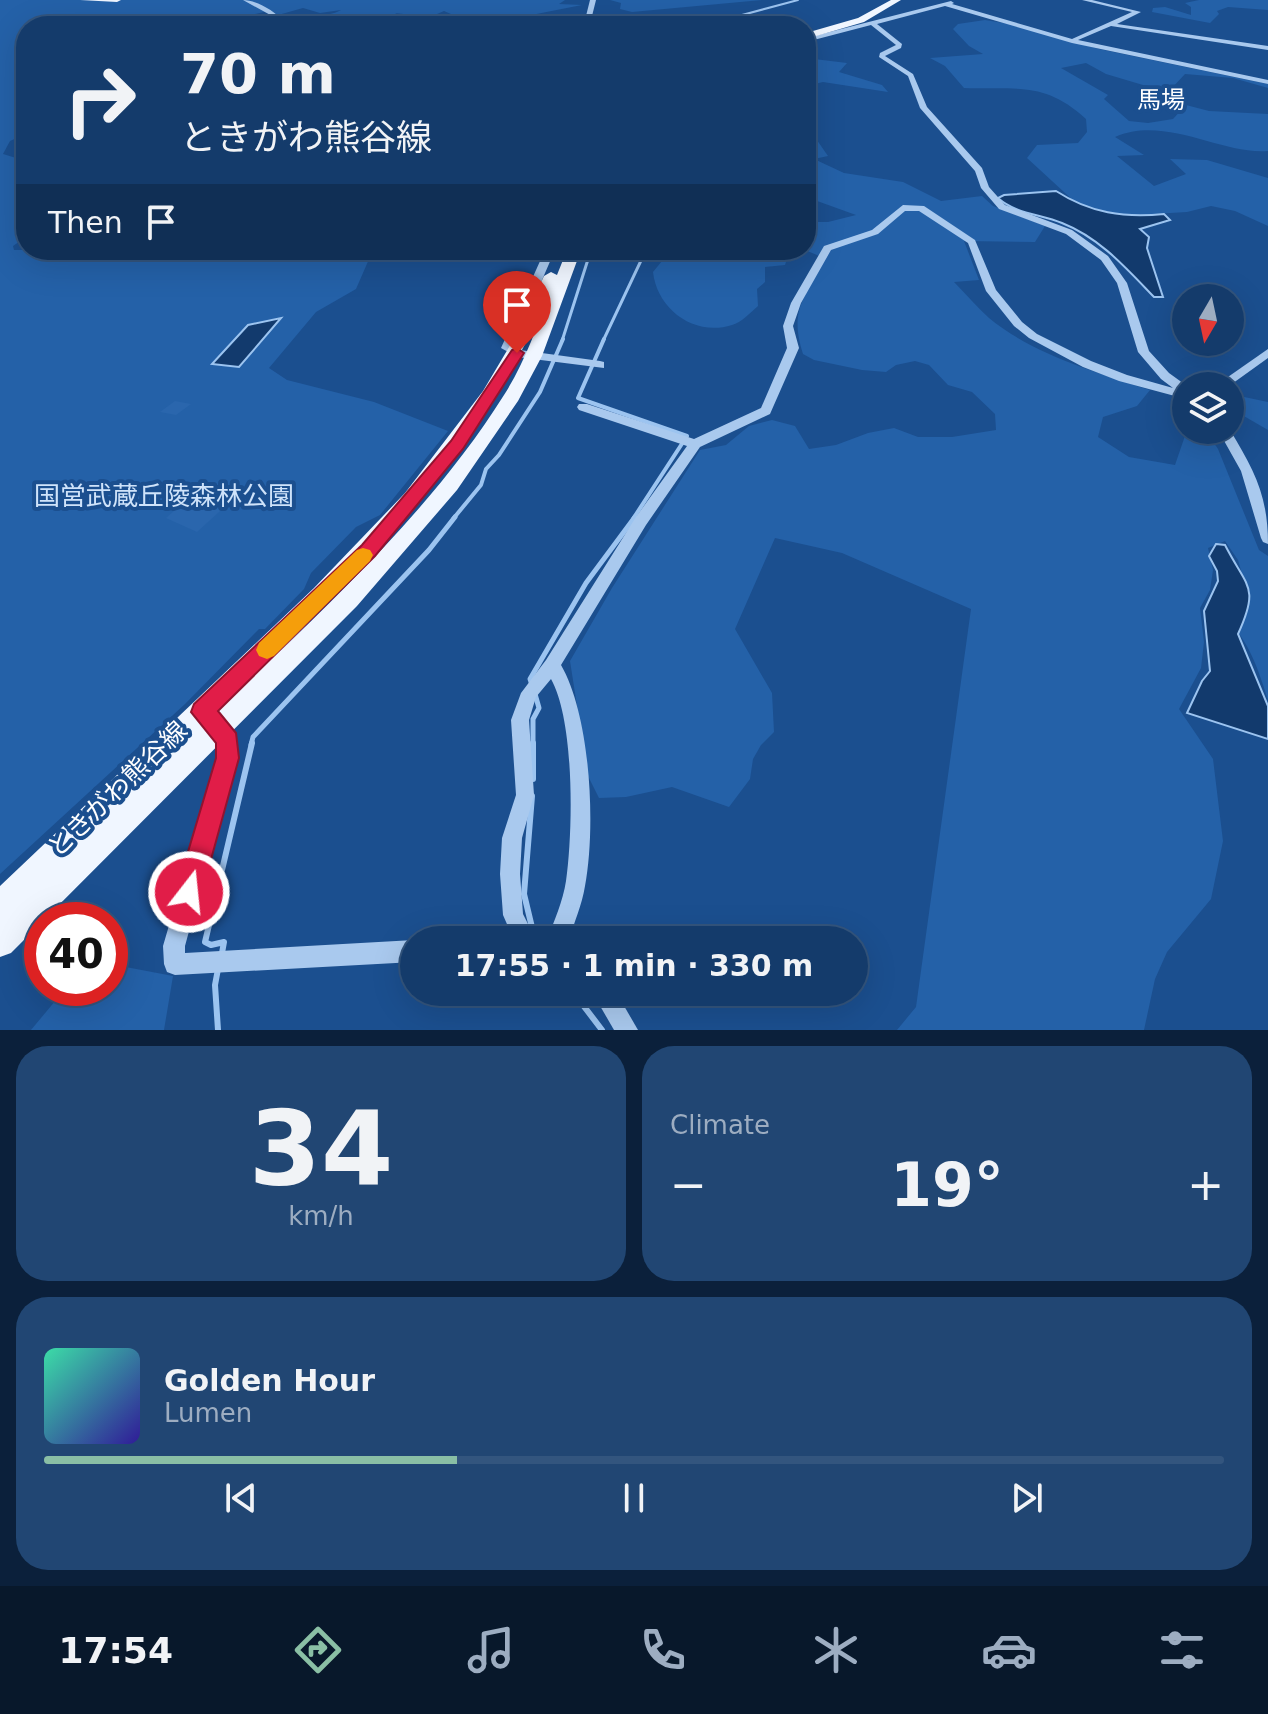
<!DOCTYPE html>
<html lang="en">
<head>
<meta charset="utf-8">
<style>
	:root { --surface:#143b6b; --page:#214673; --text:#f1f3f6; --muted:#9dadc1; --line:#33557e; --accent:#8abfa5 }
	body { margin:0; font-family:"DejaVu Sans","Noto Sans JP",sans-serif; background:var(--page); color:var(--text); height:100vh; display:flex; flex-direction:column; font-size:30px; white-space:nowrap }
	* { box-sizing:border-box; margin:0 }
	p { font-size:26px; color:var(--muted) }
	.icon { flex:none; width:44px; height:44px; fill:none; stroke:currentColor; stroke-width:2; stroke-linecap:round; stroke-linejoin:round }
	.map { position:relative; height:1030px; overflow:hidden }
	.sheet { display:flex; flex-direction:column; gap:16px; padding:16px; background:#0b203b; flex:1 }
	.sheet>* { flex:none }
	.hud { position:absolute; left:16px; top:16px; width:800px; height:244px; border-radius:32px; box-shadow:0 8px 32px #0002,0 0 0 2px var(--line); background:#143b6b; color:var(--text); overflow:hidden }
	.needle { width:52px; rotate:189deg }
	.controls { position:absolute; left:1172px; top:284px; display:grid; gap:16px }
	.controls a { display:grid; place-items:center; width:72px; height:72px; border-radius:50%; background:var(--surface); box-shadow:0 8px 32px #0002,0 0 0 2px var(--line); font-size:40px }
	.speed { position:absolute; left:24px; top:902px; display:flex; gap:16px; font-size:40px; font-weight:700; text-align:center }
	.speed>* { display:grid; place-content:center; width:104px; height:104px; border-radius:50%; background:var(--surface); box-shadow:0 8px 32px #0002,0 0 0 2px var(--line); line-height:1 }
	.speed .limit { border:12px solid #d22; background:#fff; color:#111 }
	.pin { position:absolute; display:grid; place-items:center; width:68px; height:68px; color:#fff; margin:-82px -34px; border-radius:50% 50% 50% 0; rotate:-45deg; box-shadow:0 0 8px #0007 }
	.pin .icon { rotate:45deg }
	.me { position:absolute; width:88px; margin:-44px; rotate:16deg; stroke-linejoin:round; filter:drop-shadow(0 0 6px #0008) }
	.turn { display:flex; align-items:center; gap:28px; height:168px; padding:0 32px; font-size:36px }
	.turn .icon { width:104px; height:104px; stroke-width:2.5 }
	.turn b { display:block; font-size:56px; line-height:68px }
	.then { display:flex; align-items:center; height:76px; padding:0 32px; background:#0003; gap:16px; font-size:30px }
	.big { font-size:60px; font-weight:700; line-height:1.1 }
	.sheet .card { flex:1; display:flex; flex-direction:column; justify-content:center; gap:12px; min-width:0; padding:0 28px; border-radius:32px; background:var(--page) }
	.sheet .dial { align-items:center; gap:0 }
	.dial b { font-size:104px; line-height:1 }
	.song { display:flex; align-items:center; gap:24px }
	.cover { width:96px; height:96px; border-radius:12px; background:linear-gradient(135deg,hsl(160 70% 55%),hsl(250 70% 35%)) }
	.played { height:8px; border-radius:4px; background:linear-gradient(90deg,var(--accent) 35%,var(--line) 35%) }
	.keys { display:flex; justify-content:space-around; direction:ltr }
	.heat { display:flex; justify-content:space-between; align-items:center; font-size:44px; direction:ltr }
	.sheet .tiles { flex:1; display:grid; gap:16px; grid-template-columns:1fr 1fr }
	.card:last-child { grid-column:span 2 }
	.trip { position:absolute; left:400px; top:926px; width:468px; height:80px; border-radius:40px; background:var(--surface); box-shadow:0 8px 32px #0002,0 0 0 2px var(--line); font-weight:700; line-height:80px; text-align:center }
	.tab-bar { display:flex; height:128px; justify-content:space-around; align-items:center; background:#08182b; color:var(--muted) }
	.tab-bar .icon { width:56px; height:56px }
	.tab-bar .current { color:var(--accent) }
	.tab-bar b { font-size:36px; color:var(--text) }
	.map>svg:first-child { display:block }
	.green { fill:#2461a8 }
	.water { fill:#123a6d; stroke:#9cc4f0; stroke-width:2 }
	.lines { fill:none; stroke-linecap:round; stroke-linejoin:round }
	.stream-far4 { stroke:#9cc4f0; stroke-width:2 }
	.stream-far3 { stroke:#9cc4f0; stroke-width:3 }
	.stream-far2 { stroke:#9cc4f0; stroke-width:4 }
	.stream-far1 { stroke:#9cc4f0; stroke-width:5 }
	.stream { stroke:#9cc4f0; stroke-width:6 }
	.building { fill:#2a66ad }
	.minor { fill:#a9c9ee; fill-rule:evenodd }
	.major { fill:#f0f6ff; fill-rule:evenodd }
	.route { fill:#e11d48; stroke:#92132f; stroke-width:2 }
	.slow { fill:#f59e0b }
	.labels { text-anchor:middle; dominant-baseline:central; stroke-width:8; stroke-linejoin:round; paint-order:stroke }
	.far-neighbourhood-label { font-size:24px; fill:#fff; stroke:#1b4f8f }
	.park-label { font-size:26px; fill:#cfe3fa; stroke:#1b4f8f }
	.street-label { font-size:26px; fill:#fff; stroke:#1b4f8f }
</style>
</head>
<body>
<div class="map">
<svg width="1268" height="1030" viewBox="0 0 1268 1030">
	<rect width="100%" height="100%" fill="#1b4f8f"/>
	<g class="green">
		<path d="M 0,0 L 565,0 L 559,4 L 582,5 L 516,18 C 529,27 567,20 587,26 L 423,26 L 428,22 L 420,23 L 451,14 L 444,11 L 430,17 L 395,13 L 407,20 L 401,26 L 306,26 L 294,19 C 310,12 325,19 341,10 L 320,13 L 303,8 L 278,15 L 264,12 L 255,14 L 245,26 L 214,23 L 184,26 L 171,22 L 156,26 L 26,26 L 26,134 L 10,141 L 3,154 L 26,161 L 26,237 L 13,246 L 14,250 L 373,250 L 356,289 L 316,312 L 269,368 L 287,380 L 374,402 L 448,431 L 380,515 L 356,527 L 311,573 L 304,589 L 265,629 L 259,629 L 185,704 L 0,874 Z"/>
		<path d="M 610,0 L 762,0 L 632,12 L 620,9 L 621,3 Z"/>
		<path d="M 1199,0 L 1268,0 L 1268,10 L 1228,7 L 1217,11 L 1219,14 L 1210,23 L 1152,12 L 1153,8 L 1165,7 L 1191,15 L 1191,7 L 1185,3 Z"/>
		<path d="M 985,20 L 1010,24 L 1099,49 L 1268,84 L 1268,88 L 1233,78 L 1185,74 L 1171,89 L 1143,85 L 1106,74 L 1086,63 L 1061,68 L 1108,95 L 1104,99 L 1129,121 L 1148,123 L 1173,119 L 1186,105 L 1209,111 L 1268,114 L 1268,151 C 1221,155 1166,115 1115,137 L 1144,155 L 1117,156 L 1154,186 L 1186,174 L 1170,159 L 1207,160 L 1268,178 L 1268,226 L 1235,211 L 1211,206 L 1187,212 L 1119,216 L 1077,204 L 1027,158 L 1037,145 L 1078,143 L 1087,132 L 1086,119 C 1045,81 1017,90 964,88 L 945,66 L 930,58 L 983,54 L 969,46 L 953,29 L 958,24 Z"/>
		<path d="M 806,58 L 847,63 L 839,72 L 882,85 L 888,92 L 823,82 L 806,86 Z"/>
		<path d="M 806,132 L 812,133 L 828,156 L 814,159 L 844,173 L 903,182 L 941,201 L 982,196 L 993,206 L 1045,226 L 1035,242 L 964,241 L 979,280 L 954,282 C 966,294 977,307 989,318 C 1034,355 1096,372 1150,390 L 1137,406 L 1103,417 L 1098,437 L 1129,457 L 1175,465 L 1187,430 L 1205,430 L 1218,449 L 1259,550 L 1268,556 L 1268,700 C 1258,669 1250,643 1227,619 L 1244,581 L 1238,560 L 1225,541 L 1208,548 L 1213,570 L 1210,590 L 1200,608 L 1204,642 L 1201,668 L 1179,709 L 1213,759 L 1223,841 L 1211,899 L 1167,952 L 1155,979 L 1144,1030 L 897,1030 L 916,1007 L 971,609 L 842,553 L 775,538 L 735,629 L 772,693 L 774,732 L 761,745 L 753,759 L 750,779 L 729,807 L 672,787 L 626,797 L 599,798 L 588,776 L 570,661 L 612,588 L 700,450 L 726,445 L 749,426 L 772,420 L 795,426 L 809,449 L 836,445 L 868,433 L 894,428 L 918,437 L 952,437 L 996,430 L 995,414 L 972,392 L 948,385 L 929,365 L 915,361 L 896,365 L 886,372 L 862,370 L 814,360 L 803,354 C 788,307 807,298 824,258 L 805,250 L 806,222 L 828,222 L 856,215 L 806,197 Z"/>
		<path d="M 688,250 L 790,250 L 785,265 L 765,267 L 765,282 L 757,289 L 758,306 C 751,312 741,323 732,325 C 694,337 657,309 653,272 L 662,261 Z"/>
		<path d="M 1230,394 L 1268,402 L 1268,430 L 1230,408 Z"/>
		<path d="M 110,964 L 173,976 L 164,1030 L 31,1030 L 66,988 L 110,988 Z"/>
	</g>
	<g class="water">
		<path d="M 1056,191 C 1090,213 1124,218 1164,214 L 1170,220 L 1140,229 L 1149,237 L 1147,248 L 1163,297 L 1154,297 C 1126,268 1100,238 1062,223 C 1040,214 1016,214 998,198 L 1004,195 Z"/>
		<path d="M 281,318 L 239,367 L 212,364 L 248,325 Z"/>
		<path d="M 1216,544 L 1225,545 C 1247,588 1260,586 1238,634 L 1268,706 L 1268,739 L 1187,713 L 1202,681 L 1210,671 L 1204,611 L 1218,581 L 1217,571 L 1209,556 Z"/>
	</g>
	<g class="lines">
		<path class="stream-far4" d="M 701,26 L 798,0"/>
		<g class="stream-far3">
			<path d="M 562,341 L 591,250"/>
			<path d="M 603,341 L 646,250"/>
		</g>
		<g class="stream-far2">
			<path d="M 604,339 L 578,398 L 687,436 L 633,519"/>
			<path d="M 453,519 L 481,485 L 486,469 L 499,455 L 540,392 L 563,339"/>
		</g>
		<g class="stream-far1">
			<path d="M 532,685 L 530,679 L 586,583 L 635,517"/>
			<path d="M 251,745 L 253,737 L 429,550 L 455,517"/>
			<path d="M 533,745 L 533,719 L 539,708 L 535,694"/>
		</g>
		<g class="stream">
			<path d="M 533,743 L 533,779"/>
			<path d="M 532,796 L 524,894 L 535,940"/>
			<path d="M 222,953 L 224,942 L 211,945 L 205,942 L 252,743"/>
			<path d="M 218,969 L 215,985 L 218,1030"/>
			<path d="M 573,992 L 602,1030"/>
		</g>
	</g>
	<g class="building">
		<path d="M 175,401 L 191,404 L 176,415 L 160,412 Z"/>
		<path d="M 199,489 L 230,502 L 197,532 L 166,518 Z"/>
	</g>
	<g class="lines">
		<g class="minor">
			<path d="M 243,0 C 256,0 275,11 283,21 L 281,26 L 275,26 L 277,21 L 274,17 Z"/>
			<path d="M 590,0 L 596,0 L 592,16 L 596,26 L 590,26 L 586,16 Z"/>
			<path d="M 1082,0 L 1092,0 L 1141,12 L 1117,24 L 1268,46 L 1268,50 L 1111,26 L 1078,40 L 1268,80 L 1268,84 L 1072,43 L 945,6 L 877,24 L 902,44 L 901,48 L 885,56 L 913,74 L 927,107 L 982,168 L 989,187 L 1005,205 L 1072,230 L 1108,256 L 1127,283 L 1149,351 L 1169,373 L 1187,386 L 1186,399 L 1119,381 L 1083,367 L 1029,338 L 1014,326 L 986,291 L 968,243 L 919,211 L 905,211 L 878,234 L 831,250 L 801,303 L 793,326 L 799,348 L 770,414 L 700,447 L 646,525 L 561,665 C 591,717 596,828 585,886 C 582,905 574,922 569,940 L 547,940 C 554,921 563,901 566,881 C 573,832 575,722 551,679 L 536,697 L 529,720 L 534,795 L 522,838 L 520,874 L 523,914 L 536,940 L 514,940 L 503,915 L 500,874 L 502,838 L 516,795 L 511,720 L 521,693 L 546,660 L 636,517 L 687,446 L 579,410 L 577,407 L 579,404 L 587,404 L 694,439 L 761,408 L 787,348 L 783,326 L 791,303 L 824,246 L 872,230 L 903,205 L 924,206 L 975,240 L 996,290 L 1022,322 L 1037,334 L 1091,361 L 1127,375 L 1173,388 L 1161,379 L 1138,352 L 1117,283 L 1101,260 L 1066,234 L 999,209 L 981,188 L 975,171 L 920,108 L 908,76 L 879,57 L 880,53 L 896,45 L 871,25 L 806,42 L 806,38 L 951,1 L 954,3 L 952,4 L 1072,39 L 1132,12 Z"/>
			<path d="M 475,250 L 502,250 L 490,256 Z"/>
			<path d="M 545,250 L 555,250 L 513,347 L 520,350 L 600,361 L 604,362 L 604,368 L 517,357 L 501,348 Z"/>
			<path d="M 1268,349 L 1268,358 L 1229,386 L 1215,386 Z"/>
			<path d="M 1218,430 L 1230,430 C 1254,470 1268,495 1268,544 L 1263,542 L 1261,538 L 1241,471 Z"/>
			<path d="M 216,716 C 233,723 237,741 236,758 L 185,946 L 185,953 L 414,940 L 414,962 L 175,975 L 167,972 L 164,964 L 163,946 L 218,758 L 219,743 L 207,724 L 210,718 Z"/>
			<path d="M 592,992 L 616,992 L 638,1030 L 614,1030 Z"/>
		</g>
		<g class="major">
			<path d="M 80,0 L 121,0 L 117,2 Z"/>
			<path d="M 891,0 L 901,0 L 864,22 L 806,39 L 806,33 L 858,18 Z"/>
			<path d="M 567,250 L 581,250 L 542,356 L 518,401 L 457,490 L 357,606 L 11,953 L 0,957 L 0,886 L 314,588 L 405,493 L 483,391 L 515,337 L 544,276 L 551,272 L 557,275 ZM 549,295 C 536,329 524,364 504,395 C 442,494 356,578 272,659 C 382,551 486,438 549,295 Z"/>
		</g>
	</g>
	<path class="route" d="M 517,348 L 524,353 L 463,449 L 375,556 L 218,711 L 236,733 L 239,758 L 202,892 L 198,902 L 189,906 L 180,902 L 176,892 L 216,758 L 216,743 L 191,712 L 194,704 L 362,545 L 451,441 L 512,350 Z"/>
	<path class="slow" d="M 363,548 L 370,550 L 373,555 L 370,561 L 274,656 L 267,659 L 259,656 L 256,650 L 259,643 L 357,550 Z"/>
	<g class="labels">
		<g class="far-neighbourhood-label">
			<text x="1161" y="100">馬場</text>
		</g>
		<g class="park-label">
			<text x="164" y="496">国営武蔵丘陵森林公園</text>
		</g>
		<g class="street-label">
			<text transform="translate(117 789) rotate(-44)">ときがわ熊谷線</text>
		</g>
	</g>
</svg>
<div class="controls">
<a><svg class="needle" viewBox="-14 -14 28 28"><path d="M0-13l5 13h-10z" fill="#e53935"/><path d="M0 13l5-13h-10z" fill="#9dadc1"/></svg></a>
<a><svg class="icon" aria-label="layers" viewBox="0 0 24 24"><path d="M12 4l9 5-9 5-9-5zM3 14l9 5 9-5"/></svg></a>
</div>
<div class="speed"><div class="limit">40</div></div>
<div class="pin" style="left:517px;top:353px;background:#d93025"><svg class="icon" aria-label="arrive" viewBox="0 0 24 24"><path d="M6 21V4h12l-3 4 3 4H6"/></svg></div>
<svg class="me" style="left:189px;top:892px" viewBox="-20 -20 40 40"><circle r="17" fill="#e11d48" stroke="#fff" stroke-width="3"/><path d="M0-11L8 9 0 5-8 9z" fill="#fff"/></svg>
<div class="trip">17:55 · 1 min · 330 m</div>
<div class="hud">
<div class="turn"><svg class="icon" aria-label="right" viewBox="0 0 24 24"><path d="M7 20v-9h11M14 6l5 5-5 5"/></svg><div><b>70 m</b>ときがわ熊谷線</div></div>
<div class="then">Then<svg class="icon" aria-label="arrive" viewBox="0 0 24 24"><path d="M6 21V4h12l-3 4 3 4H6"/></svg></div>
</div>
</div>
<section class="sheet">
<div class="tiles">
<div class="card dial"><b>34</b><p>km/h</p></div>
<div class="card"><p>Climate</p>
<div class="heat"><a>−</a><b class="big">19°</b><a>+</a></div>
</div>
<div class="card">
<div class="song"><i class="cover"></i><div><b>Golden Hour</b><p>Lumen</p></div></div>
<div class="played"></div>
<div class="keys"><svg class="icon" aria-label="previous" viewBox="0 0 24 24"><path d="M18 5L8 12l10 7zM5 5v14"/></svg><svg class="icon" aria-label="pause" viewBox="0 0 24 24"><path d="M8 5v14M16 5v14"/></svg><svg class="icon" aria-label="next" viewBox="0 0 24 24"><path d="M6 5l10 7-10 7zM19 5v14"/></svg></div>
</div>
</div>
</section>
<nav class="tab-bar">
<b>17:54</b>
<svg class="icon current" aria-label="directions" viewBox="0 0 24 24"><path d="M12 3l9 9-9 9-9-9zM9 14v-3h6M13 9l2 2-2 2"/></svg>
<svg class="icon" aria-label="music" viewBox="0 0 24 24"><path d="M9 18V5l10-2v13"/><circle cx="6" cy="18" r="3"/><circle cx="16" cy="16" r="3"/></svg>
<svg class="icon" aria-label="phone" viewBox="0 0 24 24"><path d="M5 4h4l2 5-3 2q2 4 5 5l2-3 5 2v4C11 20 4 13 5 4z"/></svg>
<svg class="icon" aria-label="climate" viewBox="0 0 24 24"><path d="M12 3v18M4 7l16 10M4 17L20 7"/></svg>
<svg class="icon" aria-label="car" viewBox="0 0 24 24"><path d="M5 17H2v-5l4-1 3-4h7l3 4 3 1v5h-3M9 17h6M6 11h13"/><circle cx="7" cy="17" r="2"/><circle cx="17" cy="17" r="2"/></svg>
<svg class="icon" aria-label="filters" viewBox="0 0 24 24"><path d="M4 7h16M4 17h16"/><circle cx="9" cy="7" r="2"/><circle cx="15" cy="17" r="2"/></svg>
</nav>
</body>
</html>
